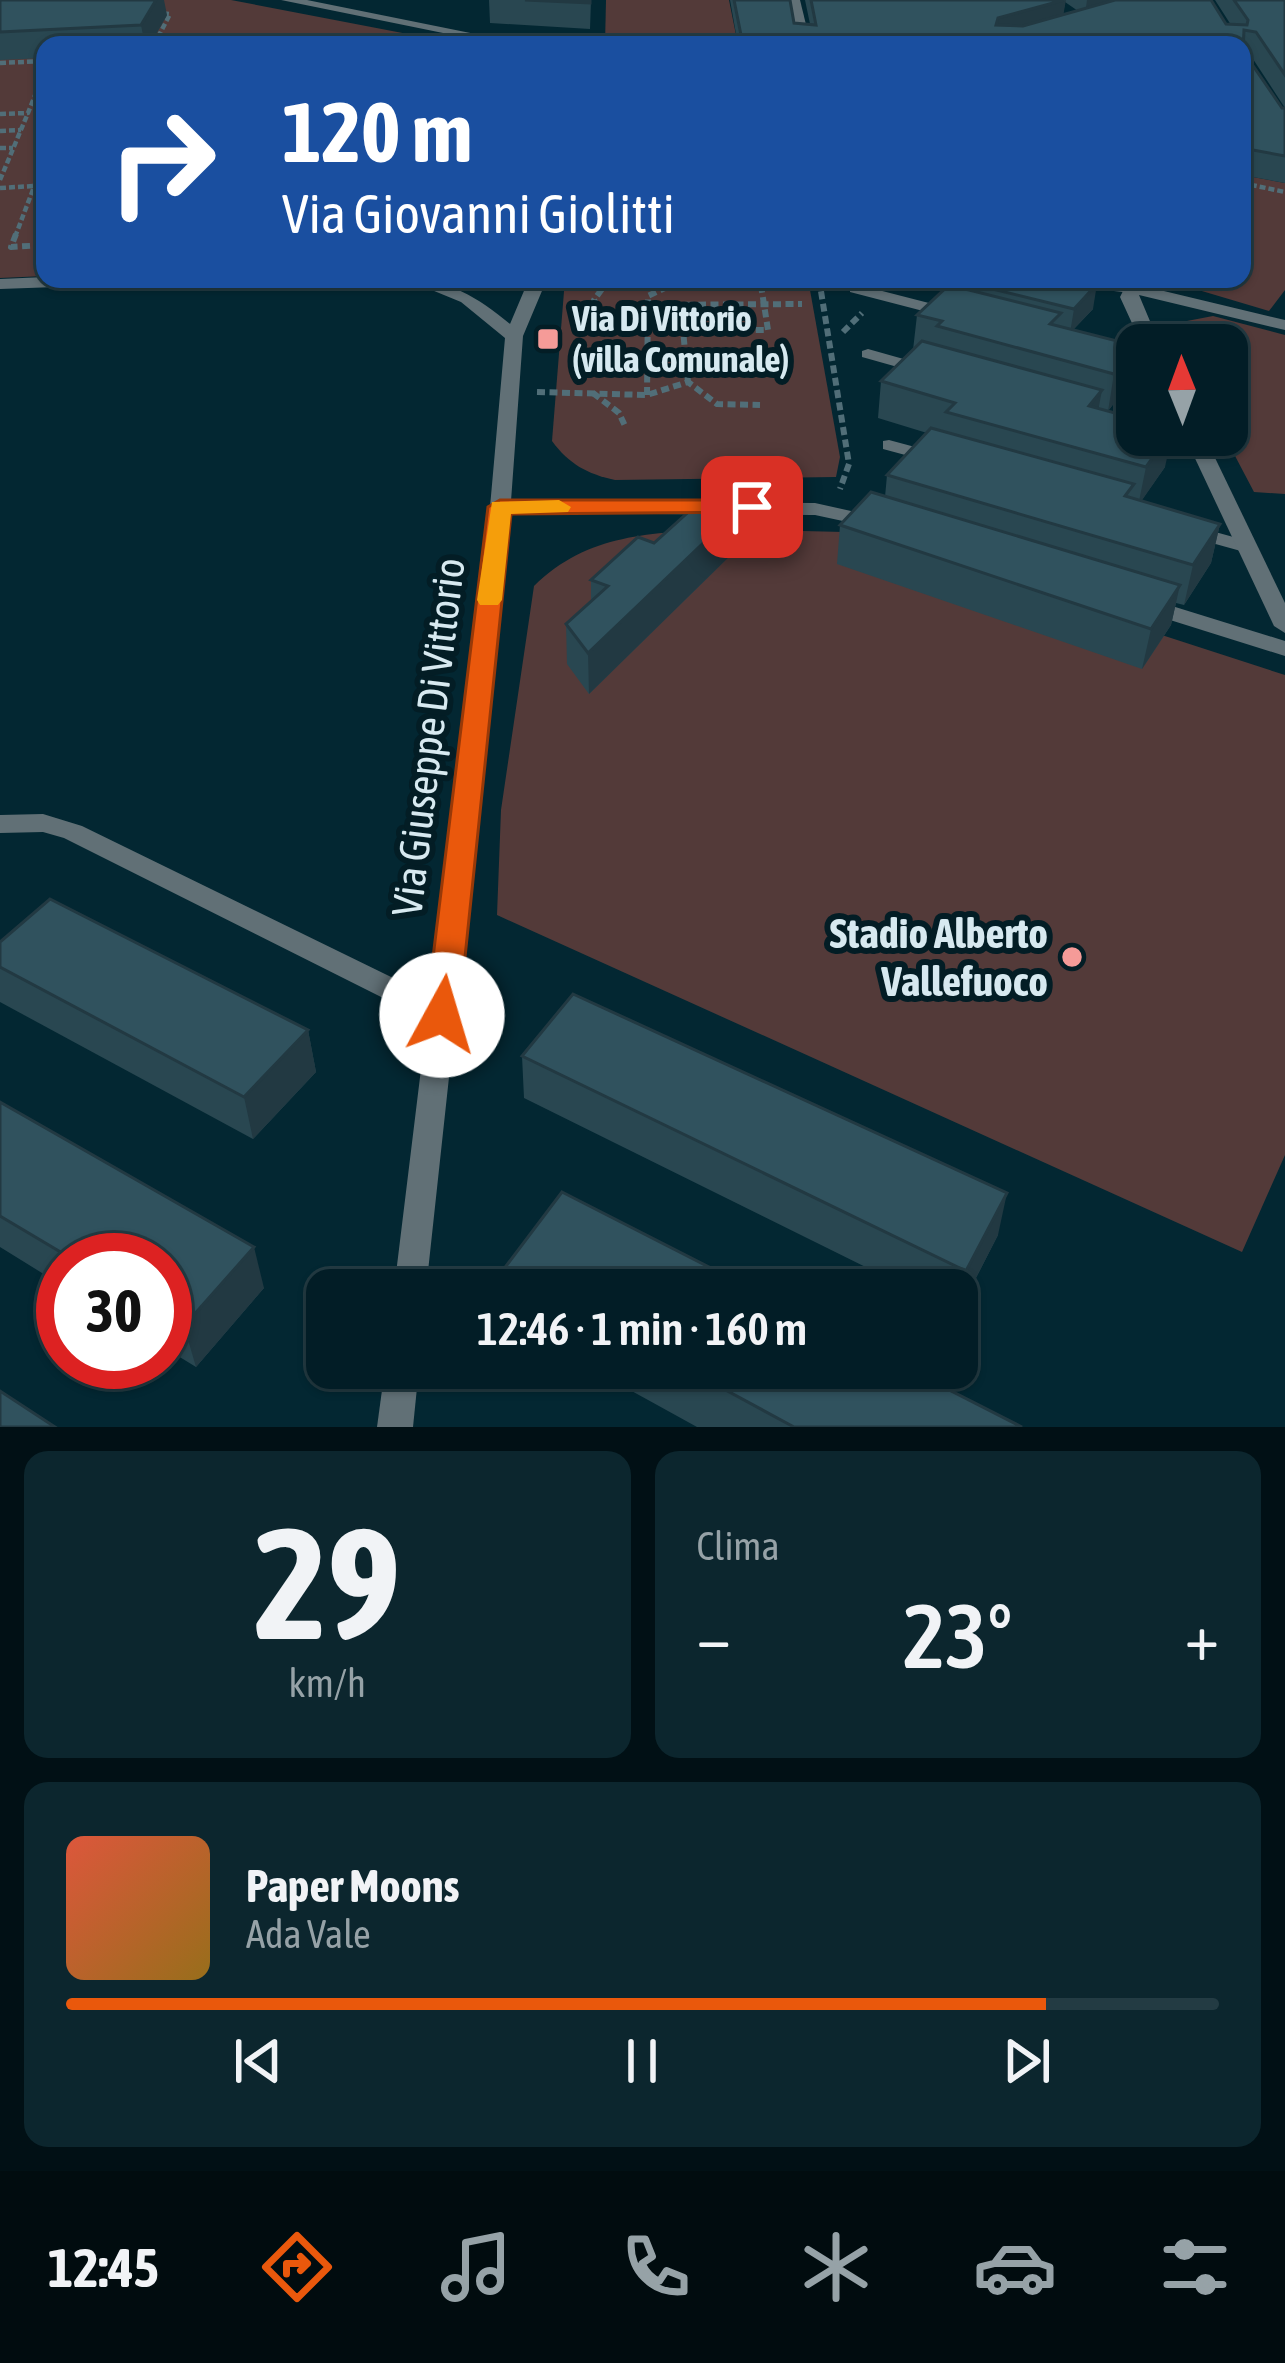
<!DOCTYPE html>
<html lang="it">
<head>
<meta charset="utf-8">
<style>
	:root { --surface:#021d26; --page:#0c262e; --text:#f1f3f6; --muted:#96a2a7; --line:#233b43; --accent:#ea580c }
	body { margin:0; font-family:"Asap Condensed",sans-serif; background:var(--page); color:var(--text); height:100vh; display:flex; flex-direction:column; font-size:45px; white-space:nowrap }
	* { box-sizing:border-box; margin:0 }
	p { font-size:39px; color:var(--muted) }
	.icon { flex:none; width:66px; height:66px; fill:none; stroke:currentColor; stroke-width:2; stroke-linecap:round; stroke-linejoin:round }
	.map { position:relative; height:1427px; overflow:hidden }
	.drawer { display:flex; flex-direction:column; gap:24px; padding:24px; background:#011015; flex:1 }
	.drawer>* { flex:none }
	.hud { position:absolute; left:36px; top:36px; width:1215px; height:252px; border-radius:24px; box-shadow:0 3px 9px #0004,0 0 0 3px var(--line); background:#1a4fa0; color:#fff; overflow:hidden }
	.needle { width:78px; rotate:359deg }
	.buttons { position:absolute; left:1116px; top:324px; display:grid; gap:24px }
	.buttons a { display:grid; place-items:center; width:132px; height:132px; border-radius:24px; background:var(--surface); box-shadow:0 3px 9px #0004,0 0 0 3px var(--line); font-size:60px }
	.speed { position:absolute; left:36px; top:1233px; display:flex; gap:24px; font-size:60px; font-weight:700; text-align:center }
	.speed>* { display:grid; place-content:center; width:156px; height:156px; border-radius:50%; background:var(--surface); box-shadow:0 3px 9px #0004,0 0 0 3px var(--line); line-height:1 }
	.speed .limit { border:18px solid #d22; background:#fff; color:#111 }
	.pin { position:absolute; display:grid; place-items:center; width:102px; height:102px; color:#fff; margin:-51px; border-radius:24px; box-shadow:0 6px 18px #0006 }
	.me { position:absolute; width:132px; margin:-66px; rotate:6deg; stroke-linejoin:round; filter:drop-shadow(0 0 9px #0008) }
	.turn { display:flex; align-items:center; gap:42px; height:252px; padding:0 48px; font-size:54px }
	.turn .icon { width:156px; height:156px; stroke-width:2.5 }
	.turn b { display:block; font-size:84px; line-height:102px }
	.big { font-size:90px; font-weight:600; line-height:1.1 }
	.drawer .tile { flex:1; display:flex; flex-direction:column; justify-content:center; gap:18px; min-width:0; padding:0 42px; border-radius:24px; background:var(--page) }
	.drawer .dial { align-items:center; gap:0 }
	.dial b { font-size:156px; line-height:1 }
	.song { display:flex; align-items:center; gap:36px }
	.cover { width:144px; height:144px; border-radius:18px; background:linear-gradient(135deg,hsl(10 70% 55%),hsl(40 70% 35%)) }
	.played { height:12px; border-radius:6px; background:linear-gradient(90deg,var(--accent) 85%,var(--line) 85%) }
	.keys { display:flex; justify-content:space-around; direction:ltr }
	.heat { display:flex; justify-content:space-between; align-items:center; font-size:66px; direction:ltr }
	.drawer .tiles { flex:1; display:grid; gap:24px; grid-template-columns:1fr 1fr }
	.tile:last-child { grid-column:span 2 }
	.trip { position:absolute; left:306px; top:1269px; width:672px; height:120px; border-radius:24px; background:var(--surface); box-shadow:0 3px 9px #0004,0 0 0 3px var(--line); font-weight:600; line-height:120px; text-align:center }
	.tabs { display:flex; height:192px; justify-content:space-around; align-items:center; background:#010c0f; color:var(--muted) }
	.tabs .icon { width:84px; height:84px }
	.tabs .active { color:var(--accent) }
	.tabs b { font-size:54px; color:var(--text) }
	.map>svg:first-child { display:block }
	.green { fill:#533a39 }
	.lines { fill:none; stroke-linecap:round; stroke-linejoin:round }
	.path-far1 { stroke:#516e78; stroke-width:4.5; stroke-dasharray:6 3; stroke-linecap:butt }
	.path { stroke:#516e78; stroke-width:6; stroke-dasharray:8 4.5; stroke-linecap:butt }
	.service { fill:#617076; fill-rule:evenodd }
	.minor { fill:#617076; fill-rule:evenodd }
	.wall { fill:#294751; fill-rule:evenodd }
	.shaded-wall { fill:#223942 }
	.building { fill:#30525e; stroke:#223942; stroke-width:3 }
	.route { fill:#ea580c; stroke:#983908; stroke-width:3 }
	.slow { fill:#f59e0b }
	.poi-dot { fill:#f59b98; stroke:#031d25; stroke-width:4.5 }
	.labels { text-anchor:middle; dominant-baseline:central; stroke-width:12; stroke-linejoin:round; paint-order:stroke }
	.far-poi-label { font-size:36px; font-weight:bold; fill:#d7e9f0; stroke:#031d25; text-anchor:start }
	.street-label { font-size:42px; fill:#d7e9f0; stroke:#031d25 }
	.poi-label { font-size:42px; font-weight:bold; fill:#d7e9f0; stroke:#031d25; text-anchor:end }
</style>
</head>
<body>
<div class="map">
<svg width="1285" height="1427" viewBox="0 0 1285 1427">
	<rect width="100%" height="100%" fill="#032732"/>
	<g class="green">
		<path d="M 0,0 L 231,0 L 465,45 L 45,45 L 45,276 L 0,278 Z"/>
		<path d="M 606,0 L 729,0 L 738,45 L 605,45 Z"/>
		<path d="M 1242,175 L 1285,183 L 1285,290 L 1269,311 L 1185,286 L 1191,279 L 1242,279 Z"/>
		<path d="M 565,279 L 808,279 L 840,457 L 836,477 L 615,480 C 587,474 569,464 552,441 Z"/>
		<path d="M 1213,316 L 1285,335 L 1285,494 L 1254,492 L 1224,435 L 1227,345 L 1176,345 L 1166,325 Z"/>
		<path d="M 724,529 L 844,532 L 1285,675 L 1285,1155 L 1242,1252 L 497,915 L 501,810 L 534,586 C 588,533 652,533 724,529 Z"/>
	</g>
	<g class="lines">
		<g class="path-far1">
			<path d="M 154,45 L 170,14 L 160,13"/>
			<path d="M 0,63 L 45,61"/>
			<path d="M 0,114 L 28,113 L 45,70"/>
			<path d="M 0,131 L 21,130"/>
			<path d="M 0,148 L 13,148"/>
			<path d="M 0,180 L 28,113"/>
			<path d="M 1242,183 L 1285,192"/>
			<path d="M 0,188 L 34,186"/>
			<path d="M 15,237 L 45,158"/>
		</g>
		<g class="path">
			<path d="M 16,234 L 11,247 L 45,245"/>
			<path d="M 609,279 L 594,300 L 611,327 L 647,334"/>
			<path d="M 819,279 L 849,464 L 840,489"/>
			<path d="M 648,305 L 802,304"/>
			<path d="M 843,332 L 862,313"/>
			<path d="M 688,382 L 683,330 L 768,330 L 760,279"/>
			<path d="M 537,392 L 647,395 L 688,382 L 717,404 L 760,405"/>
			<path d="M 593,393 L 619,413 L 626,428"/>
			<path d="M 647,395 L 648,296 L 684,279"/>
		</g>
		<g class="service">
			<path d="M 1042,279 C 1072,279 1114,274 1140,288 L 1132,293 L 1050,284 Z"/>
			<path d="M 855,284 L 960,311 L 962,314 L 954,319 L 850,292 L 850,286 Z"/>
			<path d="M 868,349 L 932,367 L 934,370 L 926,375 L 862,357 L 862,351 Z"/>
			<path d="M 1148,435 L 1176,435 L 1209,447 L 1200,452 L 1151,439 Z"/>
			<path d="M 889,440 L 941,454 L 944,458 L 935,463 L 883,449 L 883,441 Z"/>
			<path d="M 1190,525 L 1255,543 L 1257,547 L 1248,553 L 1183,535 L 1181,531 L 1183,527 Z"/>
		</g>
		<g class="minor">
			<path d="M 281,0 L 307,0 L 530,45 L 502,45 Z"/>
			<path d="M 788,0 L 800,0 L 811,45 L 797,45 Z"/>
			<path d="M 45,277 L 45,279 L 149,279 L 140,284 L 0,289 L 0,279 Z"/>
			<path d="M 405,279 C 449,279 477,297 510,324 L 529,279 L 547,279 L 523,336 L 511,501 L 815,503 L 887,519 L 891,523 L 880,529 L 815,515 L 510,513 L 426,1290 L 394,1290 L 427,1020 L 64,838 L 43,832 L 0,833 L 0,815 L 43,814 L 82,826 L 430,996 L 490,507 L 505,338 L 461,302 Z"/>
			<path d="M 1085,279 L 1147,279 L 1143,286 L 1285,320 L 1285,330 L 1139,295 L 1160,345 L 1142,345 L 1120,297 L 1123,291 Z"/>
			<path d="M 1184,435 L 1204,435 L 1285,603 L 1285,633 L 1274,626 Z"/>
			<path d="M 1143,597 L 1285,641 L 1285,656 L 1135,609 L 1132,604 L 1135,599 Z"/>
			<path d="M 385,1368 L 419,1368 L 413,1427 L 377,1427 Z"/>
		</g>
	</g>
	<g class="wall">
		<path d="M 0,0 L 167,15 L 150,45 L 45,45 L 45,58 L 0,60 Z"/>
		<path d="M 489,0 L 591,0 L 590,29 L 490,23 Z"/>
		<path d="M 730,0 L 790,0 L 794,23 L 810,24 L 805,0 L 1211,0 L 1226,24 L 1231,25 L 1215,0 L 1285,0 L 1285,108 L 1251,56 L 1246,55 L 1282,108 L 1285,108 L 1285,183 L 1242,175 L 1242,45 L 738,45 ZM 1065,2 L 1078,11 L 1063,15 Z"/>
		<path d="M 1088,279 L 1093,309 L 1073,330 L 1130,383 L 1108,411 L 1165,467 L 1141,501 L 1220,524 L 1211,563 L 1184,605 L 1176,603 L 1171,625 L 1142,669 L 837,564 L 840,525 L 885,497 L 887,475 L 927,433 L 878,418 L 881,381 L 913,350 L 917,315 L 963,289 L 964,282 Z"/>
		<path d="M 654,543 L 740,546 L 589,694 L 567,664 L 566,624 L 591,601 L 591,580 Z"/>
		<path d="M 0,942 L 308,1030 L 316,1072 L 253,1139 L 0,1002 Z"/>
		<path d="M 522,1056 L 998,1235 L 958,1313 L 957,1290 L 912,1290 L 524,1098 Z"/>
		<path d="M 0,1102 L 264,1288 L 196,1367 L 165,1348 L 165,1260 L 63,1260 L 63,1286 L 0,1247 Z"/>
		<path d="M 503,1270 L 754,1290 L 505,1290 Z"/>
		<path d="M 590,1368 L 906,1368 L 1022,1427 L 697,1427 Z"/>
	</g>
	<g class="shaded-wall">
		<path d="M 156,0 L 164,0 L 167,15 L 150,45 L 145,45 L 141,25 Z"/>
		<path d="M 1066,0 L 1062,22 L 995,41 L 998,18 Z"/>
		<path d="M 1087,0 L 1146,0 L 1085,15 Z"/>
		<path d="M 1097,284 L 1093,309 L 1070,333 L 1074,309 Z"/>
		<path d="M 1137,346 L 1130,383 L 1108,411 L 1114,374 Z"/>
		<path d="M 1102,390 L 1095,427 L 1089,406 Z"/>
		<path d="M 1169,435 L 1172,435 L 1165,467 L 1138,506 L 1146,467 Z"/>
		<path d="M 741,507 L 740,546 L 589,694 L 588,653 Z"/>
		<path d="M 1220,524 L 1211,563 L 1184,605 L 1193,565 Z"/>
		<path d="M 1180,585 L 1171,625 L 1142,669 L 1151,629 Z"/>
		<path d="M 308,1030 L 316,1072 L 253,1139 L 244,1097 Z"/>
		<path d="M 1007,1193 L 998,1235 L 958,1313 L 966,1271 Z"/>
		<path d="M 254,1247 L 264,1288 L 196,1367 L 184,1326 Z"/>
	</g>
	<g class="building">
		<path d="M 0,0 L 156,0 L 141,25 L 0,32 Z"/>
		<path d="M 525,0 L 590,0 L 590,3 Z"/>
		<path d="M 734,0 L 790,0 L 794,23 L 816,25 L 811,0 L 1064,0 L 998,18 L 996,25 L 1023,26 L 1115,0 L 1211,0 L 1226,24 L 1247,25 L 1248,20 L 1234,0 L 1285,0 L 1285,75 L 1256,32 L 1244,30 L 1243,51 L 1282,108 L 1285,108 L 1285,156 L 1242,148 L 1242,45 L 743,45 Z"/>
		<path d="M 966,279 L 1081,279 L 1097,284 L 1074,309 L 964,282 Z"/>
		<path d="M 949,285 L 1061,313 L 1050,324 L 1137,346 L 1114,374 L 937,326 L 942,321 L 917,315 Z"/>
		<path d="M 922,341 L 1102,390 L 1089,406 L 1137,419 L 1137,435 L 1169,435 L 1146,467 L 946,412 L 955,403 L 881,381 Z"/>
		<path d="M 931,428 L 1134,484 L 1125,496 L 1220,524 L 1193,565 L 887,475 Z"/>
		<path d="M 871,492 L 1180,585 L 1151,629 L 840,525 Z"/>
		<path d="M 694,507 L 741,507 L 588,653 L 566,624 L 608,586 L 591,580 L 638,537 L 654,543 Z"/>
		<path d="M 50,899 L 308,1030 L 244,1097 L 0,967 L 0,942 Z"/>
		<path d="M 573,994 L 1007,1193 L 966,1271 L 522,1056 Z"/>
		<path d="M 0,1102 L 254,1247 L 184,1326 L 165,1315 L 165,1260 L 74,1260 L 0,1216 Z"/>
		<path d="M 562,1192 L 754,1290 L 540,1290 L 503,1270 Z"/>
		<path d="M 685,1368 L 906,1368 L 1022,1427 L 794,1427 Z"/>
		<path d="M 0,1391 L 55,1427 L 0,1427 Z"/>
	</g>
	<path class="route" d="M 752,500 L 760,502 L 760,512 L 511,514 L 459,1015 L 442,1028 L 431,1024 L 426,1015 L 488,507 L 500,500 Z"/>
	<path class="slow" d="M 559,500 L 571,507 L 568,512 L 511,514 L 502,600 L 498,605 L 480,605 L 477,600 L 492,502 Z"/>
	<g class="poi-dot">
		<rect x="536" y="327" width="24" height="24" rx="6"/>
		<circle cx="1072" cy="957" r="12"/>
	</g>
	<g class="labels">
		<g class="far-poi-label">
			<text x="572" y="318">Via Di Vittorio<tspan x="572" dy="41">(villa Comunale)</tspan></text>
		</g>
		<g class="street-label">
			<text transform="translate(428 737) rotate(-83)">Via Giuseppe Di Vittorio</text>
		</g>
		<g class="poi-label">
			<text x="1048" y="933">Stadio Alberto<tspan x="1048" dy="48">Vallefuoco</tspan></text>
		</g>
	</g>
</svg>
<div class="buttons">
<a><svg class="needle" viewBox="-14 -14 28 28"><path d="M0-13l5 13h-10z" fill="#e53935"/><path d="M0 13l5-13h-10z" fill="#96a2a7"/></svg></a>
</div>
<div class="speed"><div class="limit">30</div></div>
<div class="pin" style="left:752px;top:507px;background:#d93025"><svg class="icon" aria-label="arrive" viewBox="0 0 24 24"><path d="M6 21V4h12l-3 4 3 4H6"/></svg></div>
<svg class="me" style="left:442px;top:1015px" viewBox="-20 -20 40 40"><circle r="19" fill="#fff"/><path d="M0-13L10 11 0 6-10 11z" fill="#ea580c"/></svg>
<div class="trip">12:46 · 1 min · 160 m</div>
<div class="hud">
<div class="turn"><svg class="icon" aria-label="right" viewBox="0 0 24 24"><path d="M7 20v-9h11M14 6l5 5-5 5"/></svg><div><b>120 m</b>Via Giovanni Giolitti</div></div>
</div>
</div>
<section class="drawer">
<div class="tiles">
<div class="tile dial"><b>29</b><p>km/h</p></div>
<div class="tile"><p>Clima</p>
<div class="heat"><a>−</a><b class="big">23°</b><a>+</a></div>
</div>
<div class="tile">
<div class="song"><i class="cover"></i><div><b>Paper Moons</b><p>Ada Vale</p></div></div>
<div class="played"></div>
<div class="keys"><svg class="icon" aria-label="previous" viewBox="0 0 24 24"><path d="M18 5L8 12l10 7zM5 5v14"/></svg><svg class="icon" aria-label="pause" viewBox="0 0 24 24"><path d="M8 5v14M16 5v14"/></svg><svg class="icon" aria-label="next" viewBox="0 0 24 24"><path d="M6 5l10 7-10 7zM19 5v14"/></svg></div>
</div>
</div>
</section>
<nav class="tabs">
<b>12:45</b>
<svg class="icon active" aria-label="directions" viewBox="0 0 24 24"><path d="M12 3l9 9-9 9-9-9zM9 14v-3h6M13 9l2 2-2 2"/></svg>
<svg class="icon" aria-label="music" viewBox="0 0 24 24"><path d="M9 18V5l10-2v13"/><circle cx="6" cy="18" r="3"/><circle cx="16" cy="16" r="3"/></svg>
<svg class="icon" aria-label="phone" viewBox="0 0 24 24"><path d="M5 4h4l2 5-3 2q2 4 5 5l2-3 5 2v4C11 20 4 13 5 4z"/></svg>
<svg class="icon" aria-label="climate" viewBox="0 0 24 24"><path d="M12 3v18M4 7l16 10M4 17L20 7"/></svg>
<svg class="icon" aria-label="car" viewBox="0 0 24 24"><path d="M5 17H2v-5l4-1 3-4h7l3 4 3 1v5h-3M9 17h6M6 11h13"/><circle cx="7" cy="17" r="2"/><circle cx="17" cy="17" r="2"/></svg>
<svg class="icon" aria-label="filters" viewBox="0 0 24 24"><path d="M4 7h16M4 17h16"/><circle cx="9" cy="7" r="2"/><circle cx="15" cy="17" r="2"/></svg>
</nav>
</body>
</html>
